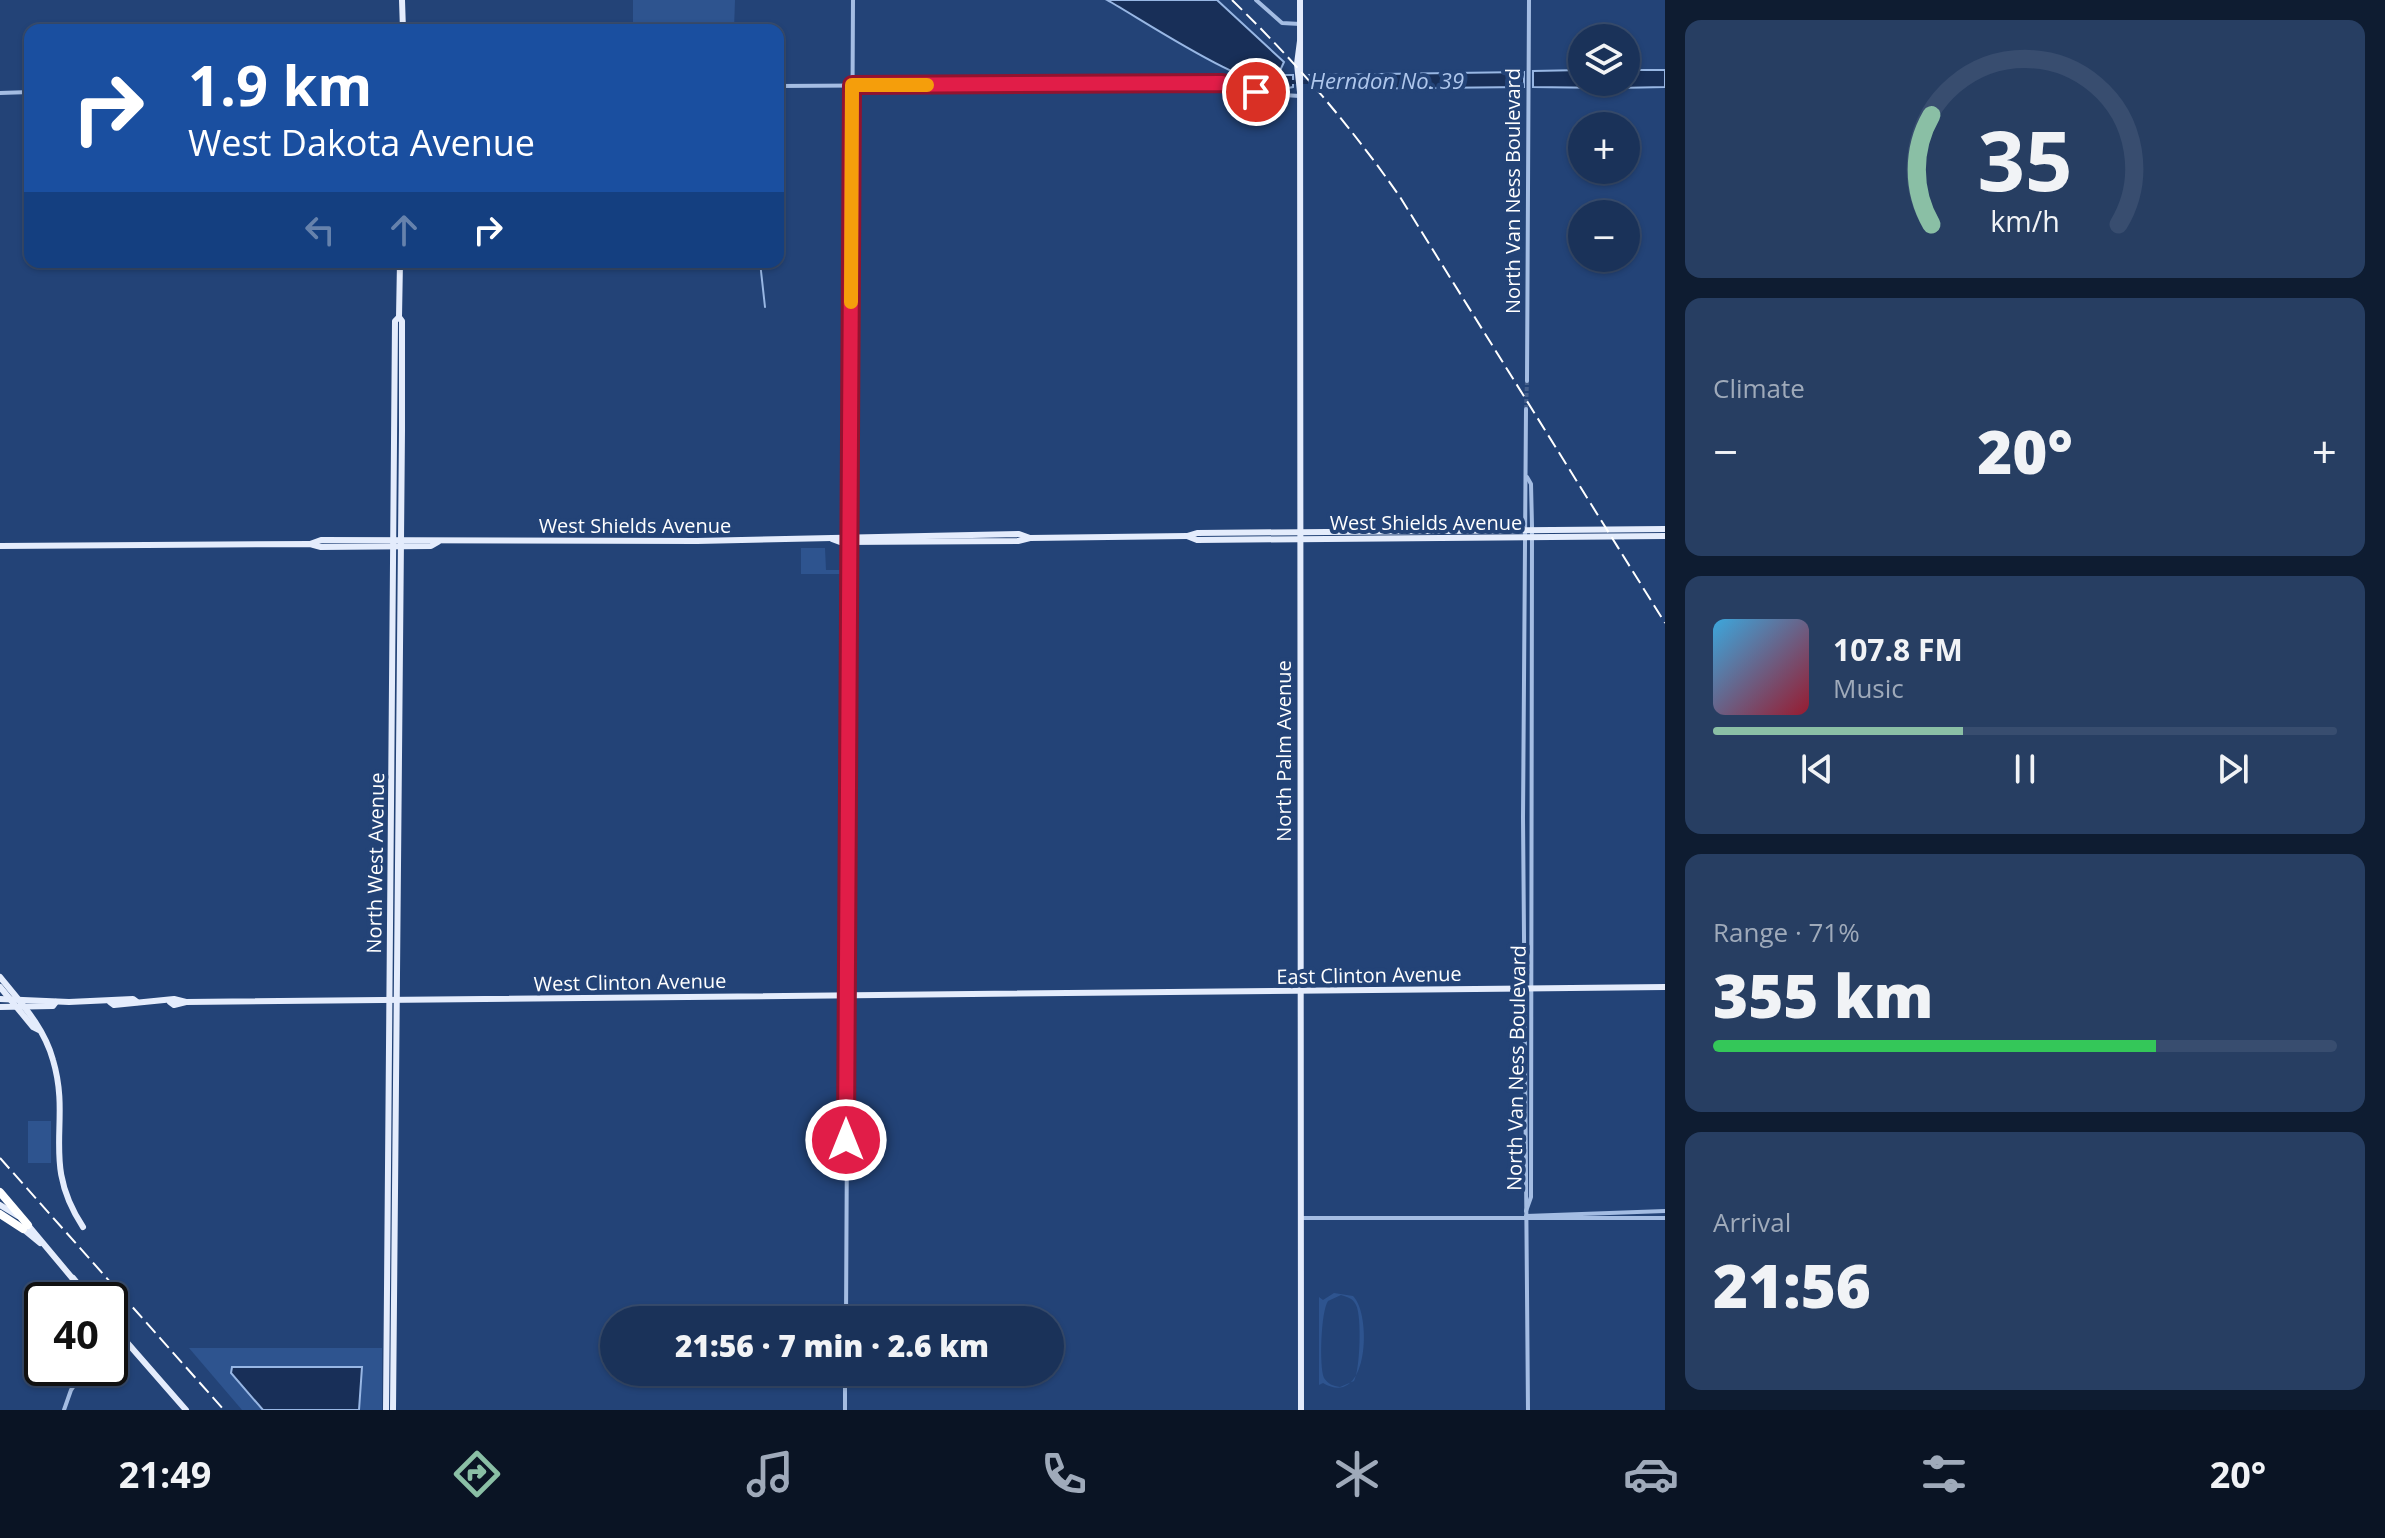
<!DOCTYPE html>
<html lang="en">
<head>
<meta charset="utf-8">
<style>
	:root { --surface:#1a3259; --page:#273e62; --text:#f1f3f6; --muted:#9faaba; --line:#384d6f; --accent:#8abfa5 }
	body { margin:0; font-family:"Open Sans",sans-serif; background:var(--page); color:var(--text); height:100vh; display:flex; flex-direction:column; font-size:30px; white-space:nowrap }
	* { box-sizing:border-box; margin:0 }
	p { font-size:26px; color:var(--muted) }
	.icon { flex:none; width:44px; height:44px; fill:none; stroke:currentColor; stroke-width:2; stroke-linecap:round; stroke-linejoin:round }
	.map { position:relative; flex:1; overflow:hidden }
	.sheet { display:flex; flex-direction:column; gap:20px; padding:20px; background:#0e1c31; width:720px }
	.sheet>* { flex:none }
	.guide { position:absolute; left:24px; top:24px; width:760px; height:244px; border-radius:16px; box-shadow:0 2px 6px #0004,0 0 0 2px var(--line); background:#1a4fa0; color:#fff; overflow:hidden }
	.fabs { position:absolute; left:1568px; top:24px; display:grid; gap:16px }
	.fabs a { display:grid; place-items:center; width:72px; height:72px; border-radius:50%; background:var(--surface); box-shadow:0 2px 6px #0004,0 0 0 2px var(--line); font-size:40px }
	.speed { position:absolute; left:24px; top:1282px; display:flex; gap:16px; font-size:40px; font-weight:700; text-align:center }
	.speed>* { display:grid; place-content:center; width:104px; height:104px; border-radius:50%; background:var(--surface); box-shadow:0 2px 6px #0004,0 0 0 2px var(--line); line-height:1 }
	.speed .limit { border:4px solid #111; border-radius:12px; background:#fff; color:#111 }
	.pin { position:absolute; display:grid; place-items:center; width:68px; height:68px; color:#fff; margin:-34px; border:4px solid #fff; border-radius:50%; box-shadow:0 2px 8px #0007 }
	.me { position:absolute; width:88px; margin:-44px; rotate:0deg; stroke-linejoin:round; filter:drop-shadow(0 0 6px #0008) }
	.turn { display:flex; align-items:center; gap:28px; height:168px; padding:0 32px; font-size:36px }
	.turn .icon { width:104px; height:104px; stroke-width:2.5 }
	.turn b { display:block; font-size:56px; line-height:68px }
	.lanes { display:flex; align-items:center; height:76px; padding:0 32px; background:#0003; justify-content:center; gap:40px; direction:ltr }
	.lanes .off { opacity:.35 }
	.big { font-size:60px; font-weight:800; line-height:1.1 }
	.sheet .tile { flex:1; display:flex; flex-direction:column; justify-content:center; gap:12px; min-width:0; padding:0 28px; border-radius:16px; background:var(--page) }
	.sheet .dial { align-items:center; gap:0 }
	.dial svg { height:208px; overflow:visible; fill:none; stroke:var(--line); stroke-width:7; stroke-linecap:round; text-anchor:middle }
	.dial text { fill:var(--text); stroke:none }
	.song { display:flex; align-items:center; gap:24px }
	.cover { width:96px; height:96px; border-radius:12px; background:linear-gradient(135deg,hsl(200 70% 55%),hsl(350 70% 35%)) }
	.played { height:8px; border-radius:4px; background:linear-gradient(90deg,var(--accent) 40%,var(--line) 40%) }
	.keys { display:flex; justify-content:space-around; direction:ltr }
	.heat { display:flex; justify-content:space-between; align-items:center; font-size:44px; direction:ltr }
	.charge { height:12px; border-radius:6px; background:linear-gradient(90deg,#34c759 71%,var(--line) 0) }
	.trip { position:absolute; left:600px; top:1306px; width:464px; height:80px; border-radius:40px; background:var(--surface); box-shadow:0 2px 6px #0004,0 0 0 2px var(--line); font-weight:800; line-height:80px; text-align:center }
	.tab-bar { display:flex; height:128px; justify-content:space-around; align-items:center; background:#0a1424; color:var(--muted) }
	.tab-bar .icon { width:56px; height:56px }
	.tab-bar .current { color:var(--accent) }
	.tab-bar b { font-size:36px; color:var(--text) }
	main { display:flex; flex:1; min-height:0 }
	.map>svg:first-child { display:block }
	.green { fill:#2e548f; fill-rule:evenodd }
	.water { fill:#182f58; stroke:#98b7e4; stroke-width:2 }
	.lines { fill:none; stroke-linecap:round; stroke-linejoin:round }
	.stream { stroke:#98b7e4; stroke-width:2 }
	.canal { stroke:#182f58; stroke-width:4 }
	.minor-tunnel { stroke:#445f8b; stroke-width:4; stroke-dasharray:4 2; stroke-linecap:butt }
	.minor { stroke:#a4bde3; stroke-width:4 }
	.major { stroke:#e4ecfc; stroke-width:6 }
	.highway { stroke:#fff; stroke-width:8 }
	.rail { stroke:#fff; stroke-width:2; stroke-dasharray:14 6; stroke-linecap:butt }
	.route-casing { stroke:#92132f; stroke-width:20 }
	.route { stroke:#e11d48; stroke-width:14 }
	.slow { stroke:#f59e0b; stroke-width:14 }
	.labels { text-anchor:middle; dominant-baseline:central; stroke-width:8; stroke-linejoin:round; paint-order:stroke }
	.street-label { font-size:20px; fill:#fff; stroke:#234377 }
	.water-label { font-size:22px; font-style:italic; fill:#afc7ec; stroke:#234377 }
</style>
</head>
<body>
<main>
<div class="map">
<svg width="1665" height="1410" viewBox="0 0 1665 1410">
	<rect width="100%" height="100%" fill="#234377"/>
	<g class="green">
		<path d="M 633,0 L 735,0 L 734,30 L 633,30 Z"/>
		<path d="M 801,548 L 825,548 L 826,570 L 843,570 L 843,574 L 801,574 Z"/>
		<rect x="28" y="1121" width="23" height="42"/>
		<path d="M 1334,1293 L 1353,1296 C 1372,1314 1369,1410 1323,1383 L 1319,1385 L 1319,1297 L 1323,1300 ZM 1341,1295 C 1347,1297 1353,1298 1356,1305 C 1362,1316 1360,1371 1354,1381 L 1340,1387 C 1333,1386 1328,1384 1324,1378 C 1319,1366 1321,1311 1328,1301 Z"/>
		<path d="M 189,1348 L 382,1348 L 382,1410 L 242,1410 Z"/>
	</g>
	<g class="water">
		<path d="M 1107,0 L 1217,0 L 1284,62 L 1278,75 L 1293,75 L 1293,87 C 1258,98 1143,20 1107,0 Z"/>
		<path d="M 1582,70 L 1582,82 L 1610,82 L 1609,88 L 1533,87 L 1533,71 Z"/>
		<path d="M 1626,70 L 1665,70 L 1665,87 L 1618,88 L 1618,82 L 1626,82 Z"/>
		<path d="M 1524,72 L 1524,87 L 1330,89 L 1321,87 L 1310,75 Z"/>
		<path d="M 232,1367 L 362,1367 L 359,1410 L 263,1410 L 231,1373 Z"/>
	</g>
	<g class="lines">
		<g class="stream">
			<path d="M 778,196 L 785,171 L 785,137"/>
			<path d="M 760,262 L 765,307"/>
		</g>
		<path class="canal" d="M 1288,82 L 1320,82"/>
		<path class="minor-tunnel" d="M 1526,409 L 1527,381"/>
		<g class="minor">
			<path d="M 1256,0 L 1282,23 L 1300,24"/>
			<path d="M 778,86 L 1222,83 L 1266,94 L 1300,96"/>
			<path d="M 0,93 L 30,92"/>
			<path d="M 1527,381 L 1529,0"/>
			<path d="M 1526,409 L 1523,818 L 1528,1410"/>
			<path d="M 1526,1211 L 1531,1197 L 1532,526 L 1531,484 L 1527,477"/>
			<path d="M 1526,1216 L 1665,1211"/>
			<path d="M 1302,1218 L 1665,1218"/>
			<path d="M 846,1320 L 853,0"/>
			<path d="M 110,1346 L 121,1336"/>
			<path d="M 845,1372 L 845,1410"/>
			<path d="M 64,1410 L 71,1390 L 86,1368"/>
		</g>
		<g class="major">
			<path d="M 402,0 L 403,30"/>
			<path d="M 1300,0 L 1301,1410"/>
			<path d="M 1300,41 L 1297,64 L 1300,92"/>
			<path d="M 1187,536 L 1197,540 L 1665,536"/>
			<path d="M 832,539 L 840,542 L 1018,541 L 1030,538 L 1187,536 L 1197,533 L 1665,529"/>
			<path d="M 310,544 L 321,540 L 697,541 L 1019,534 L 1030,538"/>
			<path d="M 0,546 L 310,544 L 321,547 L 431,546 L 438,542"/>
			<path d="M 0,977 C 21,1003 44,1027 53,1060 C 72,1124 40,1162 83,1227"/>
			<path d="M 0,987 L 33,1027 L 39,1030"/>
			<path d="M 0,999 L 69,1002 L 133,999 L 137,1002"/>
			<path d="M 110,1002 L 114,1005 L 174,999 L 186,1002"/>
			<path d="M 170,1002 L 174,1005 L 186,1002 L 1665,987"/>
			<path d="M 0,1007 L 53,1006 L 56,1002"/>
			<path d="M 0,1205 L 18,1216"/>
			<path d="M 27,1224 L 73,1279"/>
			<path d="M 23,1229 L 40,1243"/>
			<path d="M 73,1278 L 91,1300"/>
			<path d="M 110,1323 L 186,1410"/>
			<path d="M 386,1410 L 395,321 L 399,317 L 400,262"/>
			<path d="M 393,1410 L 402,430 L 402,321 L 399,317"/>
		</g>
		<g class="highway">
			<path d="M 0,1192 L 28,1225"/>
			<path d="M 0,1214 L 23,1229"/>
		</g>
		<g class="rail">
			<path d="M 1232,0 C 1295,61 1350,125 1400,197 L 1665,623"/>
			<path d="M 0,1158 L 224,1410"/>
		</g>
	</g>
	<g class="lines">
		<defs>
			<path id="route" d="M 846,1140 L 852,85 L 1222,83 L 1256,92"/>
		</defs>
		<use href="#route" class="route-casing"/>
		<use href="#route" class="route"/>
		<path class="slow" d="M 851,302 L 852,85 L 927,85"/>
	</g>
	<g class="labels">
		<g class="street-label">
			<text transform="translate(1512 191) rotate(-90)">North Van Ness Boulevard</text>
			<text x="1426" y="522">West Shields Avenue</text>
			<text x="635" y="525">West Shields Avenue</text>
			<text transform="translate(1283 751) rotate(-90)">North Palm Avenue</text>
			<text transform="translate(375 863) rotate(-89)">North West Avenue</text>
			<text transform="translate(1369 975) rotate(-1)">East Clinton Avenue</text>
			<text transform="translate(630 982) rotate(-1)">West Clinton Avenue</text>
			<text transform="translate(1516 1068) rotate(-89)">North Van Ness Boulevard</text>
		</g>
		<g class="water-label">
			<text x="1387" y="80">Herndon No. 39</text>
		</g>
	</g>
</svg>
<div class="fabs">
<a><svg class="icon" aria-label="layers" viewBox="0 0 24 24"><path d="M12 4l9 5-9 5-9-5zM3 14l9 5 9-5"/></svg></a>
<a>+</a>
<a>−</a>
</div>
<div class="speed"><div class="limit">40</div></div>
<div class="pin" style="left:1256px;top:92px;background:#d93025"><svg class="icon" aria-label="arrive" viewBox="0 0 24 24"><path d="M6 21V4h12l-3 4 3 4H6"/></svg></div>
<svg class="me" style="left:846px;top:1140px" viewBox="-20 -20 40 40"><circle r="17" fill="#e11d48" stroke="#fff" stroke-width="3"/><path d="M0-11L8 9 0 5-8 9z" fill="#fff"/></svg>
<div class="trip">21:56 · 7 min · 2.6 km</div>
<div class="guide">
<div class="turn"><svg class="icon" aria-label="right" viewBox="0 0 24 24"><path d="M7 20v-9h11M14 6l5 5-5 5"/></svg><div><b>1.9 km</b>West Dakota Avenue</div></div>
<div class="lanes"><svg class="icon off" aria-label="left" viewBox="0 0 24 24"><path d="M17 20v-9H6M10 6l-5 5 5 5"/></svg><svg class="icon off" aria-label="ahead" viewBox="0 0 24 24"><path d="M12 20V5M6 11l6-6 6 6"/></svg><svg class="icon" aria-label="right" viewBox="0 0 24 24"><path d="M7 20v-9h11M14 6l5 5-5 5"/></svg></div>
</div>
</div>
<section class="sheet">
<div class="tile dial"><svg viewBox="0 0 100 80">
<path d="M14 69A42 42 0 1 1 86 69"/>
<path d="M14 69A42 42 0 0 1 14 27" stroke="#8abfa5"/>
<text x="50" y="56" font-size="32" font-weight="700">35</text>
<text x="50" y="72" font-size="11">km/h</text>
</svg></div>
<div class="tile"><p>Climate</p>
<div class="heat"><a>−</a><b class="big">20°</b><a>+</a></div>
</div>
<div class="tile">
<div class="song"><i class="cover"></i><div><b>107.8 FM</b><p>Music</p></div></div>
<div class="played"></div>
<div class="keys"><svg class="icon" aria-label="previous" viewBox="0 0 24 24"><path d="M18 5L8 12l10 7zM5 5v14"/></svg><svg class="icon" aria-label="pause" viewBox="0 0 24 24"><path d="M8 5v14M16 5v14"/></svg><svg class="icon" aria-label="next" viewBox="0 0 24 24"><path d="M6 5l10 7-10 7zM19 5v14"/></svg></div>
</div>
<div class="tile"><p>Range · 71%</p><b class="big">355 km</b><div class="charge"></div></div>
<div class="tile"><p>Arrival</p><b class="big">21:56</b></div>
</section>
</main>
<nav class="tab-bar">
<b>21:49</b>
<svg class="icon current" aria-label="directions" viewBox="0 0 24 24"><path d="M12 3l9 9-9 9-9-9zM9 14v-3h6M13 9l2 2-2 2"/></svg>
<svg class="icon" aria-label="music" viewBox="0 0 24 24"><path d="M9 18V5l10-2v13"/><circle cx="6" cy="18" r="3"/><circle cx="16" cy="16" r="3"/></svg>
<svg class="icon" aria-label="phone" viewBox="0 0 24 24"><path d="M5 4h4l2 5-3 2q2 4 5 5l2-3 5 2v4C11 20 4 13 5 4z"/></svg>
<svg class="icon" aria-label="climate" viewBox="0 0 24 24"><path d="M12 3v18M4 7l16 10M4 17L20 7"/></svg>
<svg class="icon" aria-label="car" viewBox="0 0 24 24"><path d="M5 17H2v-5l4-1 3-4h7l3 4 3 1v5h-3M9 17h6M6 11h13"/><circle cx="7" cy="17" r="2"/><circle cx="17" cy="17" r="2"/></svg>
<svg class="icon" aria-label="filters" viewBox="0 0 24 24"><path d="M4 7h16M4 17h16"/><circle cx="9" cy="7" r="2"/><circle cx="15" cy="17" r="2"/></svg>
<b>20°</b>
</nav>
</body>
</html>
